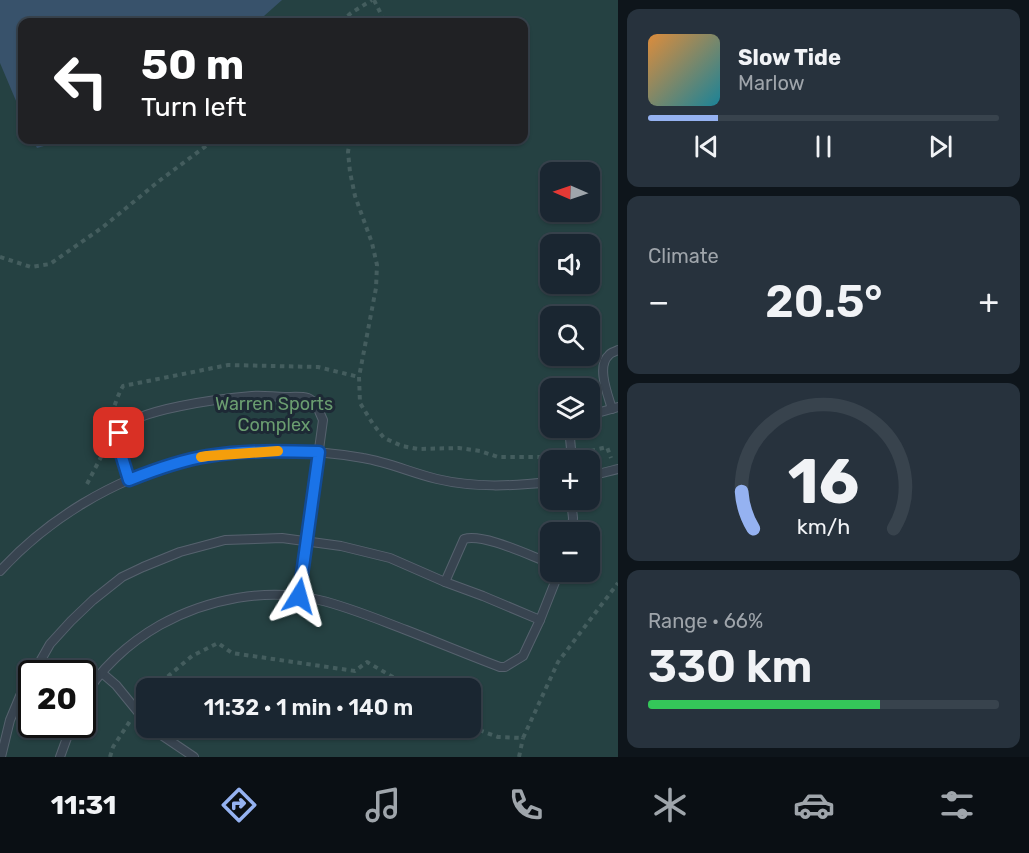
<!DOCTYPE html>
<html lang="en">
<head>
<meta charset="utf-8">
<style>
	:root { --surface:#1a2631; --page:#27323d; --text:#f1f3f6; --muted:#9fa5ab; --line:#38434d; --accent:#95b2f1 }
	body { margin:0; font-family:Rubik,sans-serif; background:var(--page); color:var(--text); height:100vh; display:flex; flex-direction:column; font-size:22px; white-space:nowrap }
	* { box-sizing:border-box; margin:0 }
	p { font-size:20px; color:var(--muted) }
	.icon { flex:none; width:33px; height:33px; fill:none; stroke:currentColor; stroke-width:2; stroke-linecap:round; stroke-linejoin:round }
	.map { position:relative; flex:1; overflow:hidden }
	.side { display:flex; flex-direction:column; gap:9px; padding:9px; background:#0e151b; width:411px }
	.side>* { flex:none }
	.guide { position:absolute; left:18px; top:18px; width:510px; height:126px; border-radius:12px; box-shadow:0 2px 4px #0004,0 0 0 2px var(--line); background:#202124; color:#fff; overflow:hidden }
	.needle { width:39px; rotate:272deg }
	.tools { position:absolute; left:540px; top:162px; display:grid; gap:12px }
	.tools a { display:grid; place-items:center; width:60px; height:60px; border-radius:12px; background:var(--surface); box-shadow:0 2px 4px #0004,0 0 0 2px var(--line); font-size:30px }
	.speed { position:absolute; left:18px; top:660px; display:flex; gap:12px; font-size:30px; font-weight:700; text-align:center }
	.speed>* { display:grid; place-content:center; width:78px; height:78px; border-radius:50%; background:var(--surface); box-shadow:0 2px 4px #0004,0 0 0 2px var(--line); line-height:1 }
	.speed .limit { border:3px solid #111; border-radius:9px; background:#fff; color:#111 }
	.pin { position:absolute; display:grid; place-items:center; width:51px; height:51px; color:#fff; margin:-26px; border-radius:12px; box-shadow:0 3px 9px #0006 }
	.me { position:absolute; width:66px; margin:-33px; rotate:8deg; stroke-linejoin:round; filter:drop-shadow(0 0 4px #0008) }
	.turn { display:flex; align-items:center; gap:21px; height:126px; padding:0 24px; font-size:27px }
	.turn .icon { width:78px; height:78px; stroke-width:2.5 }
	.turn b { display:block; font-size:42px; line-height:51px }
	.big { font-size:45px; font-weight:600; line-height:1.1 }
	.side .card { flex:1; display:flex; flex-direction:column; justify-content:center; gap:9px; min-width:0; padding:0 21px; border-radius:12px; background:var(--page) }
	.side .dial { align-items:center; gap:0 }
	.dial svg { height:156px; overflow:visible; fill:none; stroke:var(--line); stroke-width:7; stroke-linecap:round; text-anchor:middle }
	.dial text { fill:var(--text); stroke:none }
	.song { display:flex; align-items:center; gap:18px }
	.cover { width:72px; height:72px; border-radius:9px; background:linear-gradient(135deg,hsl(30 70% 55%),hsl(190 70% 35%)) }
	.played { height:6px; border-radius:3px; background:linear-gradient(90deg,var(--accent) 20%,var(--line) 20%) }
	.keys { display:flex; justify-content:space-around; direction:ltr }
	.heat { display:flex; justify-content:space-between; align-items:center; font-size:33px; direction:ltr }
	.charge { height:9px; border-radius:4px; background:linear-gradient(90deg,#34c759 66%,var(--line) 0) }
	.trip { position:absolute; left:136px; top:678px; width:345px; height:60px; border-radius:12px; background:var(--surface); box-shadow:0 2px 4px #0004,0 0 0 2px var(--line); font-weight:600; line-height:60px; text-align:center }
	.tabs { display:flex; height:96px; justify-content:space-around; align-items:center; background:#0a0f14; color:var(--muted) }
	.tabs .icon { width:42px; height:42px }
	.tabs .active { color:var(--accent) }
	.tabs b { font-size:27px; color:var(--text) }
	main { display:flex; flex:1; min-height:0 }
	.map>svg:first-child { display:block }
	.green { fill:#254142; fill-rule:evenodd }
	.water { fill:#38526b }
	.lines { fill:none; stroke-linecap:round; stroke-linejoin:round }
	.service-casing { stroke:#56626e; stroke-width:10 }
	.path { stroke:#445d5e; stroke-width:4; stroke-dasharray:4.5 4.5; stroke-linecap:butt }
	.service { stroke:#384450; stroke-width:8 }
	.route-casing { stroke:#114b97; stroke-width:15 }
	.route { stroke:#1a73e8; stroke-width:10 }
	.slow { stroke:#f59e0b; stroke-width:10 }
	.labels { text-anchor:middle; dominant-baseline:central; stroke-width:6; stroke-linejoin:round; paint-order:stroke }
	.park-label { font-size:18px; fill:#6a9d70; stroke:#1d2935 }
</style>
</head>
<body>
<main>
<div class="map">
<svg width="618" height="757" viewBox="0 0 618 757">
	<rect width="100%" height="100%" fill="#233341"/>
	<path class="green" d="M 0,0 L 618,0 L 618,757 L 0,757 ZM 22,22 L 524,22 L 524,140 L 22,140 ZM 550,172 L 590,172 L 590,212 L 550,212 ZM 550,244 L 590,244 L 590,284 L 550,284 ZM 550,316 L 590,316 L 590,356 L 550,356 ZM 550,388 L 590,388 L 590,428 L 550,428 ZM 550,460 L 590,460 L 590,500 L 550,500 ZM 550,532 L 590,532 L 590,572 L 550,572 ZM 32,674 L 82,674 L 82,724 L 32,724 ZM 147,688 L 471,688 L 471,728 L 147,728 Z"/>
	<g class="water">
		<path d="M 0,0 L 282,0 L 264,16 L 248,22 L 22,22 L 22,115 L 0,63 Z"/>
		<path d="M 33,140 L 61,140 L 58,142 L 37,148 Z"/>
	</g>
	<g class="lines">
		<defs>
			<g id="service">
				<path d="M 612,409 C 608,395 596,366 609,355 C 611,352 615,352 618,350"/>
				<path d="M 590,415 L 618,407"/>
				<path d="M 572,460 L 570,438 L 575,428"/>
				<path d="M 590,476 L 618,469"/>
				<path d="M 129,480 C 124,466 113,446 120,431 C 131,409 227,398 252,396 C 263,395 274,397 285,397 C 292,397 301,396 308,398 C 317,402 319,412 323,420 L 299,596"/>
				<path d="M 571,500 L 573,518 L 572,532"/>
				<path d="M 0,571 C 48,519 113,479 182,462 C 190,460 199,457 208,456 C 257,449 314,449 363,458 C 388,462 412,473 437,479 C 475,488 512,486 550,482"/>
				<path d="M 445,582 L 464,539 C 484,533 530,556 550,563"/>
				<path d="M 102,673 L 116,685 L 147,723"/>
				<path d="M 33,674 L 50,644 L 71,621 L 93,600 L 122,577 L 143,567 L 180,552 L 225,540 L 282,538 L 341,546 L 390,558 L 445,582 L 483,596 L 540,620"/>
				<path d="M 82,701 C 98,670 130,642 160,625 C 207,599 267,587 319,600 C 349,607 377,619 406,630 C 437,642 468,655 500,667 L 505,667 L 523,656 L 540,620 L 559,572"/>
				<path d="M 151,728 L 194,757"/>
				<path d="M 1,757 L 10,720 L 20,696 L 32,677"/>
				<path d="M 60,757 L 72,724"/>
			</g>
		</defs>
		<use href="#service" class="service-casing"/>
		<g class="path">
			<path d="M 374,0 L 381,14 L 383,22"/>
			<path d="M 341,22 L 351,13 L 372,0"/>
			<path d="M 350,140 L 348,152 L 350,172 L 355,196 L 372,243 L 377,265 L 376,288 L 359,377 L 360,403 L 373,424 L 384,438 L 402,446 L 418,449 L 459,448 L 480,451 L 498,457 L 560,457"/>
			<path d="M 0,257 L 31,267 L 50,264 L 103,227 L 159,181 L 214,140"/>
			<path d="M 108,422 C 114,410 116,398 123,386 L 228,365 L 318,367 L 359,377"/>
			<path d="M 582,453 L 607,447 L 611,458"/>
			<path d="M 87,484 L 101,457 L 103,444"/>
			<path d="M 154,688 L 192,656 L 218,643 L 232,653 L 355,671 L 367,662 L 412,688"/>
			<path d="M 471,727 L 498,737 L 523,738 L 558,662 L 618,583"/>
			<path d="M 110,757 L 113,747 L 130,721"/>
			<path d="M 519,757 L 523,738"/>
		</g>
		<use href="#service" class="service"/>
	</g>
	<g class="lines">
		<defs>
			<path id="route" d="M 119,433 L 118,444 L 129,480 C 154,470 181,460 208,456 C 245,450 282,451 319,452 L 299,596"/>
		</defs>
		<use href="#route" class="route-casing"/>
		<use href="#route" class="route"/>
		<path class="slow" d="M 201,457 L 207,456 L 278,451"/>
	</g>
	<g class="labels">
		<g class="park-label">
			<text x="274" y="404">Warren Sports<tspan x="274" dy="21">Complex</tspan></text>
		</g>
	</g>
</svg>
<div class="tools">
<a><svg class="needle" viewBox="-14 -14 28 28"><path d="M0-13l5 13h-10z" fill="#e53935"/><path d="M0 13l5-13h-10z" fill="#9fa5ab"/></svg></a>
<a><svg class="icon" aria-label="sound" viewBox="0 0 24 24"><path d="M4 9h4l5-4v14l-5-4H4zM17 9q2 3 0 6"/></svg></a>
<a><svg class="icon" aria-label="search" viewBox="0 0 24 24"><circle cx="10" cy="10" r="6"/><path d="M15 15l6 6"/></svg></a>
<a><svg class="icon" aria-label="layers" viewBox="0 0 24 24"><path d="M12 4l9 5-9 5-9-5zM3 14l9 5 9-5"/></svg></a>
<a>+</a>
<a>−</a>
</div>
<div class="speed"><div class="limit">20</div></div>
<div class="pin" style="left:119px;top:433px;background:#d93025"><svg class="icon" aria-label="arrive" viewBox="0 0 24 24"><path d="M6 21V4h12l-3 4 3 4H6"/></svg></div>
<svg class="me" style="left:299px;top:596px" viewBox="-20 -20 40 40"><path d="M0-17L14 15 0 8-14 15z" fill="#1a73e8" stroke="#fff" stroke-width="4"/></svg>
<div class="trip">11:32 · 1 min · 140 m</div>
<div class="guide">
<div class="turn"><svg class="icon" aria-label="left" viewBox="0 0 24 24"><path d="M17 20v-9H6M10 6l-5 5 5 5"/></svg><div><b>50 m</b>Turn left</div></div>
</div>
</div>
<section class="side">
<div class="card">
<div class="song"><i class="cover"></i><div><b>Slow Tide</b><p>Marlow</p></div></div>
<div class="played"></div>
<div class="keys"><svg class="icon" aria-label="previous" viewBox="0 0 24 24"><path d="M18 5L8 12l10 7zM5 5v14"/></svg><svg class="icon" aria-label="pause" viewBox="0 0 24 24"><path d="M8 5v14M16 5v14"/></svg><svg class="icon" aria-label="next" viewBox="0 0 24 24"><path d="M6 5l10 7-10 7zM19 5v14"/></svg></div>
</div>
<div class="card"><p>Climate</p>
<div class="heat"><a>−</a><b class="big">20.5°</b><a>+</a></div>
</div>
<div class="card dial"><svg viewBox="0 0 100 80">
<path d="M14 69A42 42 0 1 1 86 69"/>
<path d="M14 69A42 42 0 0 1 8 50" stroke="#95b2f1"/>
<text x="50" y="56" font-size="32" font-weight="700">16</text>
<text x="50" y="72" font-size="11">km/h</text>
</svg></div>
<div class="card"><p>Range · 66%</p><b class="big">330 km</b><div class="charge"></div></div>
</section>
</main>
<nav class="tabs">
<b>11:31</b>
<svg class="icon active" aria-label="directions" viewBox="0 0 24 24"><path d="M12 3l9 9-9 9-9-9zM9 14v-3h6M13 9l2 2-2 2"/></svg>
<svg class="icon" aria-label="music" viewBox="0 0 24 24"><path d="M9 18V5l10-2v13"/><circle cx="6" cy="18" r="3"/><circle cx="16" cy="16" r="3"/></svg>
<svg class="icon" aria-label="phone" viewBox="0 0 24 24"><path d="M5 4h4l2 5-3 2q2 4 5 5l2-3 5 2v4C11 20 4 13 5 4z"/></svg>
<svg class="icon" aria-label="climate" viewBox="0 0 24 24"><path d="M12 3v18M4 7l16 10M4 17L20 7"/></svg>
<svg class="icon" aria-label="car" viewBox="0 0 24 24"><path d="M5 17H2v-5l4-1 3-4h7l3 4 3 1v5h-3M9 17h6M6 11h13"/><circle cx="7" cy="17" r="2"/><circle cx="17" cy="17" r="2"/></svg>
<svg class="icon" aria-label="filters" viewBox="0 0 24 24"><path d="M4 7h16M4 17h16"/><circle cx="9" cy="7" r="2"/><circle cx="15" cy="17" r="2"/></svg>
</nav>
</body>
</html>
